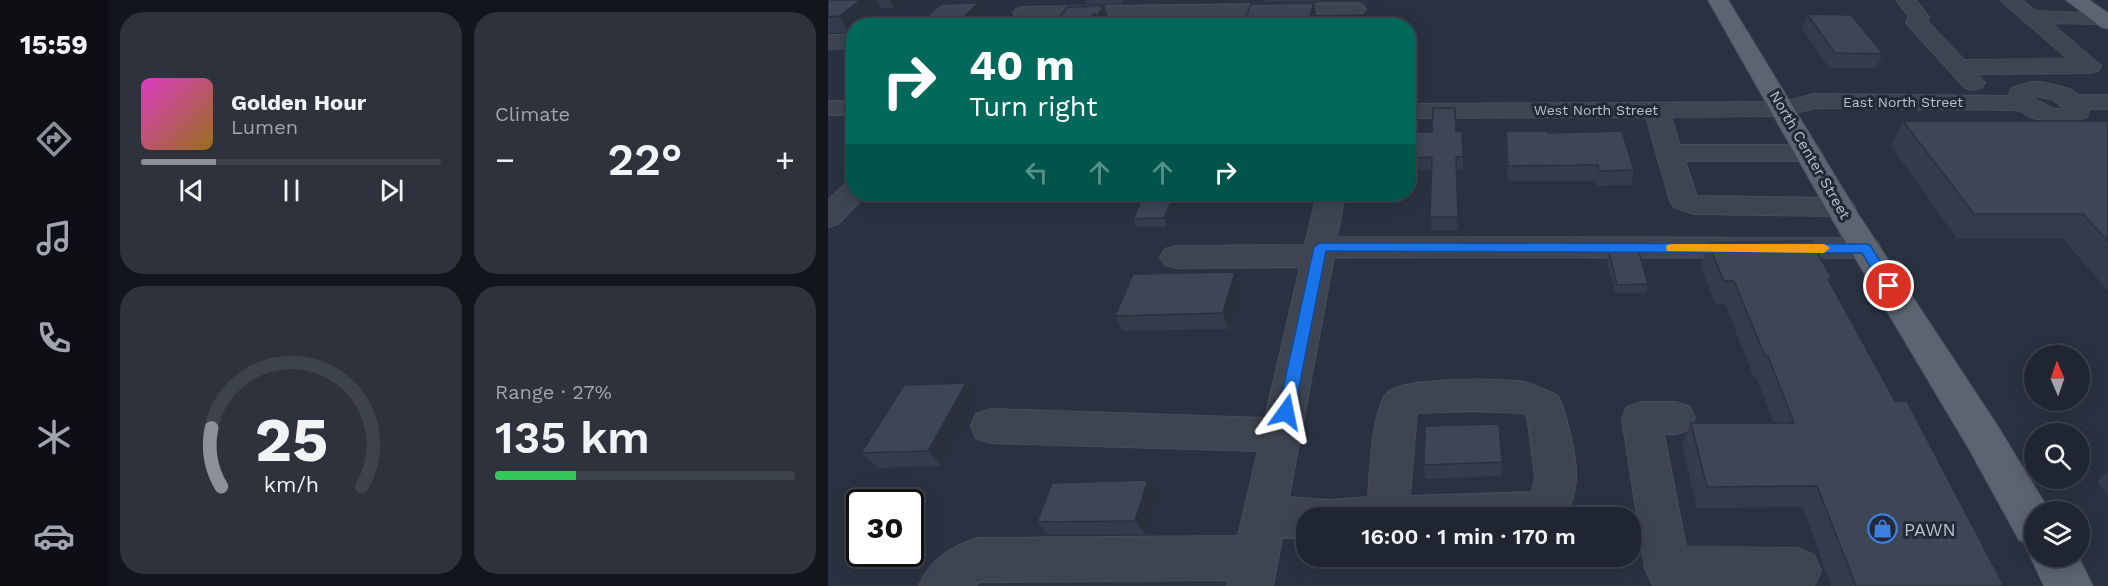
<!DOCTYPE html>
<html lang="en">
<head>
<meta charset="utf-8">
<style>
	:root { --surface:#202631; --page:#2d323d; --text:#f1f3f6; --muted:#a2a5ab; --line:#3d434d; --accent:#8c9099 }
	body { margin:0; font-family:"Work Sans",sans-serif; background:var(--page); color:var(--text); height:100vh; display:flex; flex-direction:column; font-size:22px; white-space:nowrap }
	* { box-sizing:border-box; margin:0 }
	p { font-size:20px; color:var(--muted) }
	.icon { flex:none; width:33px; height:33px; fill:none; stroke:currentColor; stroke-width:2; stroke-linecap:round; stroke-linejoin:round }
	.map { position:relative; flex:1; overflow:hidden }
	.panel { display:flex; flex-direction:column; gap:12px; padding:12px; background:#12151b; width:720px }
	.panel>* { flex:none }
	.top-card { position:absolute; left:18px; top:18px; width:570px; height:183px; border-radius:24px; box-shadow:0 3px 15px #0003,0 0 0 2px var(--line); background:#00695c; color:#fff; overflow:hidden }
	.needle { width:39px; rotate:358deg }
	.buttons { position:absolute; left:1196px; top:345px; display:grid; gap:12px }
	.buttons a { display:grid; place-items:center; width:66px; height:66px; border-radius:50%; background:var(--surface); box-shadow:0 3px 15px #0003,0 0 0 2px var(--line); font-size:30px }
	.speed { position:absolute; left:18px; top:489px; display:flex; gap:12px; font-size:30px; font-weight:700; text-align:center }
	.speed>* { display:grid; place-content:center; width:78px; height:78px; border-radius:50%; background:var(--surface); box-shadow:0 3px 15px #0003,0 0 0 2px var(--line); line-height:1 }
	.speed .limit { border:3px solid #111; border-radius:9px; background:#fff; color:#111 }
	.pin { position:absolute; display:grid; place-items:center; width:51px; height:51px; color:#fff; margin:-26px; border:3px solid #fff; border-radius:50%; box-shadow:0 2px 6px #0007 }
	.me { position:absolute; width:66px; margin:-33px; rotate:12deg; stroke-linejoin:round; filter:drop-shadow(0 0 4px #0008) }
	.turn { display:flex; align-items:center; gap:21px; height:126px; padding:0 24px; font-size:27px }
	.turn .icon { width:78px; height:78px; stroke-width:2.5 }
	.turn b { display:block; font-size:42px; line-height:51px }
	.lanes { display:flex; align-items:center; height:57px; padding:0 24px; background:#0003; justify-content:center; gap:30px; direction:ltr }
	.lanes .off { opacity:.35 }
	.big { font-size:45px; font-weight:600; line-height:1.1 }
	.panel .card { flex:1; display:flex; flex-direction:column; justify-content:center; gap:9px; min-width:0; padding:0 21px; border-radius:24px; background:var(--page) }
	.panel .dial { align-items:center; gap:0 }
	.dial svg { height:156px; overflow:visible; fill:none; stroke:var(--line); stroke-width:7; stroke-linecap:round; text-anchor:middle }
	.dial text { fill:var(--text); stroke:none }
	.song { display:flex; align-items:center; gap:18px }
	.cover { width:72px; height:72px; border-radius:9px; background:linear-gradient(135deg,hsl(310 70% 55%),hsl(40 70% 35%)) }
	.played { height:6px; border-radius:3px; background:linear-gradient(90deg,var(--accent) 25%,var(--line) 25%) }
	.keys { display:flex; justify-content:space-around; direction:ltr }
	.heat { display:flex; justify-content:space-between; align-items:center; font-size:33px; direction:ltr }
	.charge { height:9px; border-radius:4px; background:linear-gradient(90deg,#34c759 27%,var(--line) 0) }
	.panel .tiles { flex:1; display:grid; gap:12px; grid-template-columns:repeat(2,1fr) }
	.trip { position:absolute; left:468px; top:507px; width:345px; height:60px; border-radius:24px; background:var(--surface); box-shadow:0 3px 15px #0003,0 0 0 2px var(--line); font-weight:600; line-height:60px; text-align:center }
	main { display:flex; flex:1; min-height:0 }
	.tabs { display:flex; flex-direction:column; width:108px; justify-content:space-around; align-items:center; background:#0d0f14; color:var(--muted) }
	.tabs .icon { width:42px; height:42px }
	.tabs .active { color:var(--accent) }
	.tabs b { font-size:27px; color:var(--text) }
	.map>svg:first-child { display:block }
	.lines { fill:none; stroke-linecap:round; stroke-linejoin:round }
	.minor-casing { stroke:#474d5b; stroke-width:2 }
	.major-casing { stroke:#474d5b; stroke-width:2 }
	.minor { fill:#3e4551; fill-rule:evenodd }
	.major { fill:#5c6471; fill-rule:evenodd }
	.wall { fill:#343c4b }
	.shaded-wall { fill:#2a313d }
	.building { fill:#3c4657; stroke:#2a313d; stroke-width:1.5 }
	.route { fill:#1a73e8; stroke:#114b97; stroke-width:1.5 }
	.slow { fill:#f59e0b }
	.labels { text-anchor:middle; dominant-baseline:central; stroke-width:6; stroke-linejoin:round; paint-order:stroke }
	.far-street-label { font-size:14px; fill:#bbc0cb; stroke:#222937 }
	.street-label { font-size:15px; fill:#bbc0cb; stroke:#222937 }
	.near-poi-label { font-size:18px; fill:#bbc0cb; stroke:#222937; text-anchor:start }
</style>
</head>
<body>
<main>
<nav class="tabs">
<b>15:59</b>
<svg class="icon active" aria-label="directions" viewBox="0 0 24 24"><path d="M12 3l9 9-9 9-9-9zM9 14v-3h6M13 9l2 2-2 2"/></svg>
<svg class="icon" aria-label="music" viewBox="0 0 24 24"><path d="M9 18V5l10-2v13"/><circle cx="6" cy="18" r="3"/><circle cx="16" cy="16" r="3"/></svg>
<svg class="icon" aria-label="phone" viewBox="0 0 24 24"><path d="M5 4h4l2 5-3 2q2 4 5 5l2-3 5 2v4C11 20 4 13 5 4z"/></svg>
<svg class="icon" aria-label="climate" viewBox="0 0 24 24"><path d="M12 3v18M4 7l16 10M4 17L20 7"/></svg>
<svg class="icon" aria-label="car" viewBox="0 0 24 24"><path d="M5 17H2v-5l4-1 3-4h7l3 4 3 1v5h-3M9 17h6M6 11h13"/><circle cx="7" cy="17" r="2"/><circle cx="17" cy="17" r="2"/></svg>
</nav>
<section class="panel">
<div class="tiles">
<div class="card">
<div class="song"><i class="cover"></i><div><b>Golden Hour</b><p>Lumen</p></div></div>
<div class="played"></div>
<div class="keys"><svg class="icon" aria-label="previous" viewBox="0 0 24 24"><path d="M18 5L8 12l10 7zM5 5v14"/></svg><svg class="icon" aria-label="pause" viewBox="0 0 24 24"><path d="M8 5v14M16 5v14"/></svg><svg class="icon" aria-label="next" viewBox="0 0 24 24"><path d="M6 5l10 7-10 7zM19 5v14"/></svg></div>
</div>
<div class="card"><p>Climate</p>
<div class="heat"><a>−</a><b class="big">22°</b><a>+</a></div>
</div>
<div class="card dial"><svg viewBox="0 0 100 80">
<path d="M14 69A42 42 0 1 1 86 69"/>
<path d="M14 69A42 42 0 0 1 9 39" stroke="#8c9099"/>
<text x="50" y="56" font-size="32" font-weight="700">25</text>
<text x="50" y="72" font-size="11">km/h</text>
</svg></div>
<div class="card"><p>Range · 27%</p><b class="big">135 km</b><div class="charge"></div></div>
</div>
</section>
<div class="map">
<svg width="1280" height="586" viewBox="0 0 1280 586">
	<rect width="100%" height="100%" fill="#2a3241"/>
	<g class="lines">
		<defs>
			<g id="minor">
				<path d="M 1068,0 L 1088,0 L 1101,17 L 1099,21 L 1136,60 L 1240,59 L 1172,0 L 1194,0 L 1208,11 L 1280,14 L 1280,22 L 1273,24 L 1223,23 L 1273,66 L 1270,71 L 1262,73 L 1149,74 L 1157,83 L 1153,88 L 1145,90 L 1137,88 L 1081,26 L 1078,22 L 1081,17 Z"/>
				<path d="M 528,3 L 535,5 L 538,9 L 535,13 L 195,19 L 188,17 L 185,13 L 188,9 L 195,7 Z"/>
				<path d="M 0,35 L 26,35 L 26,48 L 0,49 Z"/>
				<path d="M 1203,82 L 1213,82 L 1242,89 L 1251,95 L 1280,95 L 1280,109 L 1262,109 L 1259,117 C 1236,129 1211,123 1190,110 L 987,108 L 956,116 L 843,117 L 852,145 L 981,145 L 990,147 L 994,153 L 990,159 L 981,161 L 857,161 L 869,196 L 1012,198 L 1022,200 L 1027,207 L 1022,214 L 1012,216 L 866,214 L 846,207 L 842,201 L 818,117 L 580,118 L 580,104 L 956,102 L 986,94 L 1180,96 L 1184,88 ZM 1206,96 L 1224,99 L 1237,109 L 1226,109 L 1204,98 Z"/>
				<rect x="0" y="101" width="26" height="14"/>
				<path d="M 26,182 L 26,194 L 39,194 L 10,224 L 0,227 L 0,200 L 16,185 Z"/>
				<path d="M 489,194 L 517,194 L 509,237 L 1038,238 L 1049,241 L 1053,248 L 1049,255 L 1038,258 L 506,257 L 461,497 L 502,500 L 540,497 C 542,473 544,410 559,393 C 573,377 674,378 696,382 C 708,385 720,391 730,396 C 738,411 750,463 748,480 C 747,493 743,505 738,517 L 478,518 L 478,538 L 454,538 L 445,586 L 399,586 L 400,580 L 152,582 L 147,586 L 91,586 C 102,559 123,547 149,538 L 410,536 L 430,451 L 162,443 L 148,438 L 143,426 L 148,414 L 162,409 L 437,418 L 472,267 L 348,268 L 337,265 L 332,257 L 337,249 L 348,246 L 477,245 ZM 645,411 L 693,413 L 699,416 L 707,477 L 704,492 L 582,496 L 589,413 Z"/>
				<path d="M 813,402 L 848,402 L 862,407 L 867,418 L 862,429 L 848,434 L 836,434 L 858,547 L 970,548 L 986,555 L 993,571 L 986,586 L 829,586 L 824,584 L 817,568 L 794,418 L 799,407 Z"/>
			</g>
			<g id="major">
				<path d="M 880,0 L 900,0 L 1032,217 L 1169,425 L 1221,510 L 1206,512 L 1206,546 L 1191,540 L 1141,449 L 1004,219 Z"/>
				<path d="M 1238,0 L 1261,0 L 1280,13 L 1280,29 L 1273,27 Z"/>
				<path d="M 1206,546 L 1206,556 L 1250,556 L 1265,586 L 1216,586 L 1202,556 Z"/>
			</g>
		</defs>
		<use href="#minor" class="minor-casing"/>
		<use href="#major" class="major-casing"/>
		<use href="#minor" class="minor"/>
		<use href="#major" class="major"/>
	</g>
	<g class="wall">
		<path d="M 0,0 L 75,0 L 66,8 L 53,8 L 26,26 L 26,30 L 22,33 L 0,33 Z"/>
		<path d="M 258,0 L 295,0 L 293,4 L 259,4 Z"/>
		<path d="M 437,0 L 492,0 L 492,1 L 437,2 Z"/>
		<path d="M 276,6 L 281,20 L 277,26 L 225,25 Z"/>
		<path d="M 979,14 L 1055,54 L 1048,68 L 1001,68 L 974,28 Z"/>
		<path d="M 1075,121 L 1280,121 L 1280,291 L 1235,239 L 1129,239 L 1063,146 Z"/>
		<path d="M 628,131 L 635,157 L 635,169 L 629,169 L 630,230 L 603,230 L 602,217 L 603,170 L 580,170 L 580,132 Z"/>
		<path d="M 678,131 L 720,133 L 806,170 L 803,185 L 769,186 L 767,181 L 680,181 L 677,146 Z"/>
		<path d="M 346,194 L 349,201 L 339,227 L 308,227 L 305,219 Z"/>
		<path d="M 880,243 L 1004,279 L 1002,283 L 1067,401 L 1176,586 L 1003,586 L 975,507 L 869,508 L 854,445 L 863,423 L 945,423 L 929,378 L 926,378 L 897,304 L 887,304 L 873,267 Z"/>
		<path d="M 781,252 L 820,284 L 818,293 L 787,293 L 779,260 Z"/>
		<path d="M 412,287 L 401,329 L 295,331 L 287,316 Z"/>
		<path d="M 151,398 L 114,466 L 50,468 L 33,453 Z"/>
		<path d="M 674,462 L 673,476 L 597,479 L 596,465 Z"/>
		<path d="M 1280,472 L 1280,497 L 1269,481 Z"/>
		<path d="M 329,494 L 317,534 L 221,535 L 209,522 Z"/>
	</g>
	<g class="shaded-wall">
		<path d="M 33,0 L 49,0 L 53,8 L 31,26 L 26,26 L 26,30 L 22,33 L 11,16 Z"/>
		<path d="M 61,0 L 75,0 L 66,8 Z"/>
		<path d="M 150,3 L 157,17 L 148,26 L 127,26 Z"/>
		<path d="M 486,3 L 488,16 L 485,26 L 479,26 Z"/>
		<path d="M 276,6 L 281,20 L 277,26 L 273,26 L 269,16 Z"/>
		<path d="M 266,14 L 271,26 L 258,26 L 258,24 Z"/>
		<path d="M 346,194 L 349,201 L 339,227 L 336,218 Z"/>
		<path d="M 407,272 L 412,287 L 401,329 L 395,313 Z"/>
		<path d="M 138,383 L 151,398 L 114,466 L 100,451 Z"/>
		<path d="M 320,480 L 329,494 L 317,534 L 307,521 Z"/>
	</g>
	<g class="building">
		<path d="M 0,0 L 33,0 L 11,16 L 0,17 Z"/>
		<path d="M 150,3 L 127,26 L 89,26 L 113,4 Z"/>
		<path d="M 486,3 L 479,26 L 414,26 L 423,4 Z"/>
		<path d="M 276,6 L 269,16 L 266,14 L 258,24 L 225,25 L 240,7 Z"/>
		<path d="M 979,14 L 1023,15 L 1055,54 L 1007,53 Z"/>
		<path d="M 605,108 L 627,108 L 628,131 L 634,131 L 635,157 L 628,157 L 630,217 L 602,217 L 604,157 L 580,158 L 580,132 L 604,132 Z"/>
		<path d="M 1075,121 L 1280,121 L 1280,241 L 1255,214 L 1146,214 Z"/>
		<path d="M 678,131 L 720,131 L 720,133 L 794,131 L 806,170 L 771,171 L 770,165 L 680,166 Z"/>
		<path d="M 316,194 L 346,194 L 336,218 L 305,219 Z"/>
		<path d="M 983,241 L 1004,279 L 1000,279 L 1067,401 L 1079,401 L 1176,586 L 1028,586 L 989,486 L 879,487 L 863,423 L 966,423 L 940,356 L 937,356 L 906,281 L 896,281 L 880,243 Z"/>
		<path d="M 781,252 L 811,252 L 820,284 L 789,285 Z"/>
		<path d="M 407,272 L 395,313 L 287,316 L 305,274 Z"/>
		<path d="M 138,383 L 100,451 L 33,453 L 76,385 Z"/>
		<path d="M 671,424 L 674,462 L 596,465 L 597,426 Z"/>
		<path d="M 320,480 L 307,521 L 209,522 L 224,483 Z"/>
	</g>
	<path class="route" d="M 492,243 L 1038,244 L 1042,245 L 1068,286 L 1061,291 L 1056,289 L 1034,253 L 498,251 L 466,412 L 464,417 L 458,419 L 452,417 L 450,412 L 486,247 Z"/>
	<path class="slow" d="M 844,244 L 996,244 L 1002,248 L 996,253 L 839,251 L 838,248 L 839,245 Z"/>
	<defs>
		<symbol id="shop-ring" viewBox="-11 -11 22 22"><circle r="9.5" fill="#222937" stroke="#3f7fe0" stroke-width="1.5"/><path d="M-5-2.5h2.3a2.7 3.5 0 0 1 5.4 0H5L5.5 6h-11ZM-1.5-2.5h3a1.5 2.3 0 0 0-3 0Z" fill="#3f7fe0"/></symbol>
	</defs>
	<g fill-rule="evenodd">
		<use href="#shop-ring" x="1038" y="512" width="33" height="33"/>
	</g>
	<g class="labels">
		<g class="far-street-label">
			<text x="1075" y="102">East North Street</text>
			<text x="768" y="110">West North Street</text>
		</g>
		<g class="street-label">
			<text transform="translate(982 155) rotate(60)">North Center Street</text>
		</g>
		<g class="near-poi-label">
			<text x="1076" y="529">PAWN</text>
		</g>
	</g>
</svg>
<div class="buttons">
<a><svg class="needle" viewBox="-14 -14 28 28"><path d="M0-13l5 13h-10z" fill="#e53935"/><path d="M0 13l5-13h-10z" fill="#a2a5ab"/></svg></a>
<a><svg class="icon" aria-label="search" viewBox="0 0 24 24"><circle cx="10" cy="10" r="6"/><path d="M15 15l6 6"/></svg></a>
<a><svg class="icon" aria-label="layers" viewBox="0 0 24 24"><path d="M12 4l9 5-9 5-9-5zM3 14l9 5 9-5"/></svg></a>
</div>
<div class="speed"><div class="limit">30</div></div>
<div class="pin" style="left:1061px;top:286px;background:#d93025"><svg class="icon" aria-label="arrive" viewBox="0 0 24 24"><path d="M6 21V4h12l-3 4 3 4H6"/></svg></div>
<svg class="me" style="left:458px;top:412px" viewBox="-20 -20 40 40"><path d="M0-17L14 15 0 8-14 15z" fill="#1a73e8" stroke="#fff" stroke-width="4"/></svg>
<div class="trip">16:00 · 1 min · 170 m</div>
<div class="top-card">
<div class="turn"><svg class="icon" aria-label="right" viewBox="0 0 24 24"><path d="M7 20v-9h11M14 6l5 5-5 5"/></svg><div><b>40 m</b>Turn right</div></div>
<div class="lanes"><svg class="icon off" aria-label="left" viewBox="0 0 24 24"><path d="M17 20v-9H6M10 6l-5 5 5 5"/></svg><svg class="icon off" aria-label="ahead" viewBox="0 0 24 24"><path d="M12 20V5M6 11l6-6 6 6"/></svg><svg class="icon off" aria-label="ahead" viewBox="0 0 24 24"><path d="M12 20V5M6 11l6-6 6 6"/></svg><svg class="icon" aria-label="right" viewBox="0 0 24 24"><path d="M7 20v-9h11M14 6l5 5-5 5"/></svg></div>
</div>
</div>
</main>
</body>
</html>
